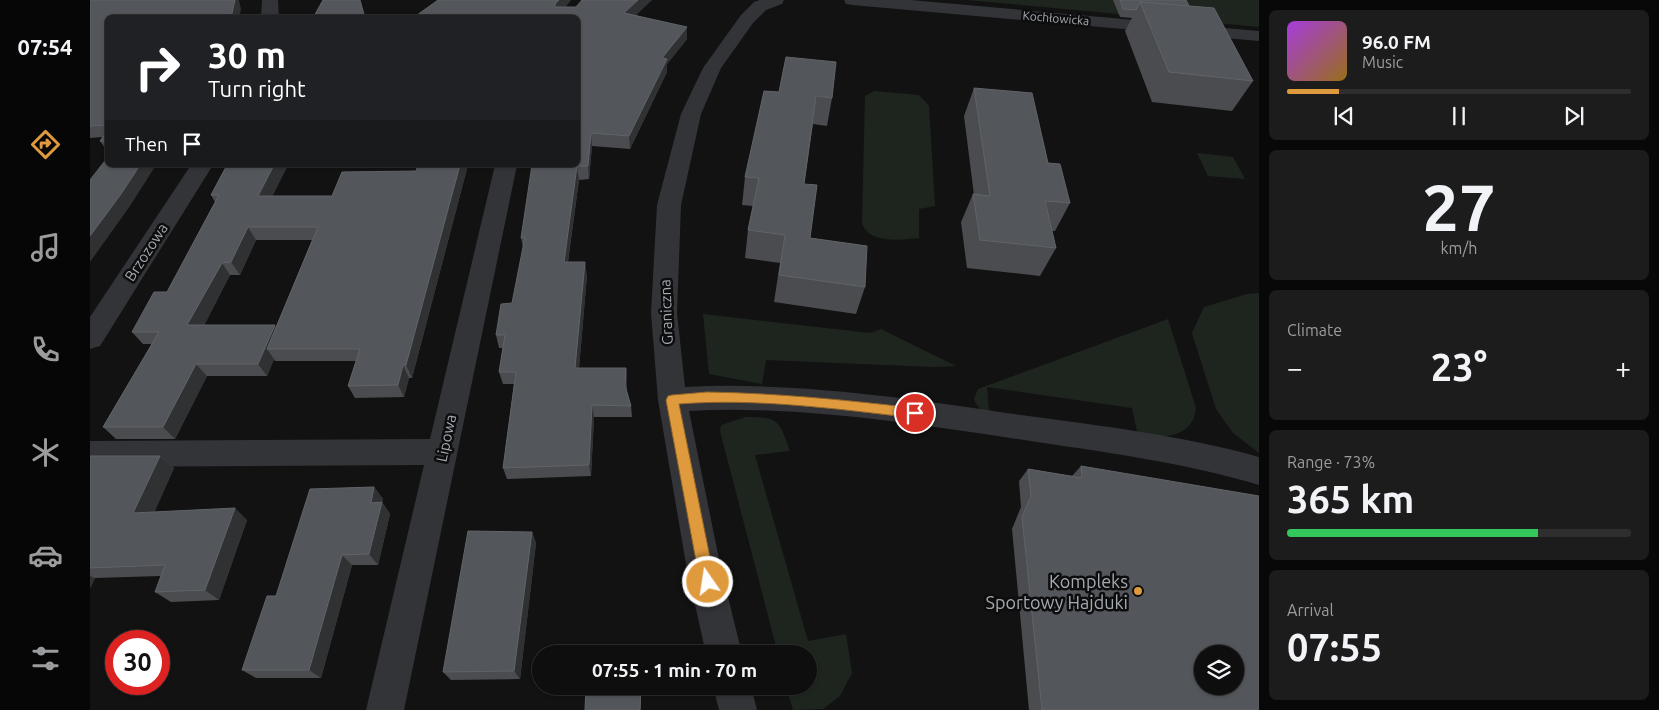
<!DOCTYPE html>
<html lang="en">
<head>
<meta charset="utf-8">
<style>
	:root { --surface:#0e0e0e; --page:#1c1c1c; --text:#f1f3f6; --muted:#9b9c9e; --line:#2e2e2e; --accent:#df9a3e }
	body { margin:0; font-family:Ubuntu,sans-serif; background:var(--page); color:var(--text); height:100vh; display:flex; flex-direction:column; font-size:19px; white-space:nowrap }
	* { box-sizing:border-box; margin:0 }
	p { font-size:16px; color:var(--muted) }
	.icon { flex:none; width:28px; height:28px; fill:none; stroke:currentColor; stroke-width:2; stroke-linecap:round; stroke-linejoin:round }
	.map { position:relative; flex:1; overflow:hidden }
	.panel { display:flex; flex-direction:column; gap:10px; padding:10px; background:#080808; width:400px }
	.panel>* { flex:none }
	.guide { position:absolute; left:15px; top:15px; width:475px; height:152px; border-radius:8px; box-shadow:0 1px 4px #0004,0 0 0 1px var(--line); background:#202124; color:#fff; overflow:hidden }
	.fabs { position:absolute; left:1104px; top:645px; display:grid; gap:10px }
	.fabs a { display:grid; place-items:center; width:50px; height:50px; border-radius:50%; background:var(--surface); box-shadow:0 1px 4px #0004,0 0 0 1px var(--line); font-size:25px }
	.speed { position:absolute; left:15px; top:630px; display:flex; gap:10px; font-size:25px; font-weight:700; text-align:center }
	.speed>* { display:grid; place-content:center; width:65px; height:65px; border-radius:50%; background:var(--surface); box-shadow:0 1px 4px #0004,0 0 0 1px var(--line); line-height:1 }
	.speed .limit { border:8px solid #d22; background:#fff; color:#111 }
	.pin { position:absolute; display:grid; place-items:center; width:42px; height:42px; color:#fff; margin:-21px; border:2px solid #fff; border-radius:50%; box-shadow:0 1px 5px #0007 }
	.me { position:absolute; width:55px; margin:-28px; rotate:347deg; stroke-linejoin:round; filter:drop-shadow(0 0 4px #0008) }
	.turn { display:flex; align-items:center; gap:18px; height:105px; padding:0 20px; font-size:22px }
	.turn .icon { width:65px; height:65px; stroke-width:2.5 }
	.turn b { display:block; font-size:35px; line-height:42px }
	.then { display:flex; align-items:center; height:48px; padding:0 20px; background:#0003; gap:10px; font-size:19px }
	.big { font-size:38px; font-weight:700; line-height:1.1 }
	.panel .tile { flex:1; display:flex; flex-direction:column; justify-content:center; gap:8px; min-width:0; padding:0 18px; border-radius:8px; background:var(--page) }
	.panel .dial { align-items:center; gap:0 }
	.dial b { font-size:65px; line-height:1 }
	.song { display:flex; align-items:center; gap:15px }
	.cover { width:60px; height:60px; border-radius:8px; background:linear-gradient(135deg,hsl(280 70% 55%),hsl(40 70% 35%)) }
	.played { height:5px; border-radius:2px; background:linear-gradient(90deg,var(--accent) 15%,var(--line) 15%) }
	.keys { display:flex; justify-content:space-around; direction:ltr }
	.heat { display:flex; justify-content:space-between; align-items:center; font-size:28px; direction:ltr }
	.charge { height:8px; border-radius:4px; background:linear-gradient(90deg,#34c759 73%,var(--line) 0) }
	.trip { position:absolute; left:442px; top:645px; width:285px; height:50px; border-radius:25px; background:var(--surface); box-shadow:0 1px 4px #0004,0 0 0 1px var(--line); font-weight:700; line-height:50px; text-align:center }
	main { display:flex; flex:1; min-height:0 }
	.menu { display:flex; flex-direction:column; width:90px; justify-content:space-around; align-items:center; background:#060606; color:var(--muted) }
	.menu .icon { width:35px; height:35px }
	.menu .selected { color:var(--accent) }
	.menu b { font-size:22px; color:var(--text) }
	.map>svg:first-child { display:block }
	.green { fill:#1e251f }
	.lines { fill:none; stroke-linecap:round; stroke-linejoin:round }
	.minor { fill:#333438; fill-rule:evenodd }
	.wall { fill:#4a4c4f; fill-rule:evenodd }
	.shaded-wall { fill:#2f3133 }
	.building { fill:#53565a; stroke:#606368; fill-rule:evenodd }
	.route { fill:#df9a3e; stroke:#916428 }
	.poi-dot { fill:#df9a3e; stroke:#0d0d0e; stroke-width:2 }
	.labels { text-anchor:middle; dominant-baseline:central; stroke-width:5; stroke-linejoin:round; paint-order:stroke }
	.far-street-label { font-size:12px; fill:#a4aab2; stroke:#0d0d0e }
	.street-label { font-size:15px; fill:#a4aab2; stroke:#0d0d0e }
	.near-poi-label { font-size:18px; fill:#a4aab2; stroke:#0d0d0e; text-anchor:end }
</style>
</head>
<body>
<main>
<nav class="menu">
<b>07:54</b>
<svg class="icon selected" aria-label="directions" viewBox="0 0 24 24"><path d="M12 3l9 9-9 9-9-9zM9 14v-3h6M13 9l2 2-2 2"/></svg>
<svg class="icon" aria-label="music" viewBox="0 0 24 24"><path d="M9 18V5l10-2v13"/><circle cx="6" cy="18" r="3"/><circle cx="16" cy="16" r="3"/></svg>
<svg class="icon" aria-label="phone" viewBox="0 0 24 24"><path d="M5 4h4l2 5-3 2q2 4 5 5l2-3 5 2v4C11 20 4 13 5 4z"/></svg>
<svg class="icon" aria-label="climate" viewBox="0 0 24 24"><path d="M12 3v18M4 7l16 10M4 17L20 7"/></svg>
<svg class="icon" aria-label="car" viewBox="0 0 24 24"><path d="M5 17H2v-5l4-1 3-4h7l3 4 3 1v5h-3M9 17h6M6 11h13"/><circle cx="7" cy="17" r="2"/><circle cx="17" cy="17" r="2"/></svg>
<svg class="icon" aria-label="filters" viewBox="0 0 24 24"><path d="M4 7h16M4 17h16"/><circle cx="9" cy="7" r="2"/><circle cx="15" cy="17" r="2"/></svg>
</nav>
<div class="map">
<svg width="1169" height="710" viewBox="0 0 1169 710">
	<rect width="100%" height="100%" fill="#121213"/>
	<g class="green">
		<path d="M 877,0 L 1169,0 L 1169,27 Z"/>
		<path d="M 784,91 L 829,95 L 839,106 L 845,206 L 829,209 L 829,238 C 813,240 778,244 772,223 L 775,96 Z"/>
		<path d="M 1107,153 L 1143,157 L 1155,179 L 1118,176 Z"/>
		<path d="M 1169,293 L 1169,453 L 1143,433 L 1126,409 L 1102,333 L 1114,307 L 1157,294 Z"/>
		<path d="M 613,314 L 780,333 L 791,329 L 866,366 L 845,367 L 676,360 L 672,384 L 619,374 Z"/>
		<path d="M 1078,319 L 1106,408 C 1103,439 1071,438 1048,436 L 1042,408 L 897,387 L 899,412 C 891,411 887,407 884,399 L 888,389 Z"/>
		<path d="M 656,417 C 689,417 689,420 700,451 L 665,455 L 718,641 L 756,634 L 762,673 L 750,696 L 733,709 L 703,710 L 696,686 L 719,686 L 719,654 L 688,654 L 630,431 L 631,425 Z"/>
	</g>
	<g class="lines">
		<g class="minor">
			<path d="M 172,0 L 188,0 L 189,18 L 171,18 Z"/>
			<path d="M 670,0 L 694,0 L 692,4 L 676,10 L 663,23 L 631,68 L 611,114 L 591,205 L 587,313 L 595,387 C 703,381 824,399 931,415 C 1011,426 1091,435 1169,457 L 1169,485 C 1092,462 1013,452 934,440 C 824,424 710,405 599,411 L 630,564 L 652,654 L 616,654 L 596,564 L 568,400 L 561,313 L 567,205 L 591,114 L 613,68 L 651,15 L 664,2 Z"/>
			<path d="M 754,0 L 820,0 L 1169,31 L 1169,41 L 762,5 L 756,4 Z"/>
			<path d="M 101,165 L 123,165 L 10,346 L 0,349 L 0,317 Z"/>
			<path d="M 405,165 L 427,165 L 314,710 L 276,710 L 334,465 L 0,467 L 0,441 L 340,439 Z"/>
			<path d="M 623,686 L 661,686 L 667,710 L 629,710 Z"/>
		</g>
	</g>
	<g class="wall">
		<path d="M 0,0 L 151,9 L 18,18 L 18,152 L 10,141 L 12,137 L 0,138 Z"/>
		<path d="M 481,0 L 475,7 L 546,15 L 597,39 L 577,64 L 577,72 L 540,149 L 502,146 L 499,179 L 489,180 L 478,262 L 497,275 L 489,368 L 536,368 L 537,380 L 537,391 L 541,406 L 542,417 L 504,417 L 501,476 L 417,479 L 413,468 L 424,384 L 413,384 L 409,372 L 413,348 L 409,348 L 406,335 L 422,303 L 433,247 L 431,238 L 488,165 L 488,18 L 323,18 Z"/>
		<path d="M 1023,0 L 1096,0 L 1099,6 L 1163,81 L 1142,111 L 1062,102 L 1035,31 L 1042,18 L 1030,17 Z"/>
		<path d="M 884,88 L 958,163 L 980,203 L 965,231 L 962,231 L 966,248 L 950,276 L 877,268 L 871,222 L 883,194 L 884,195 L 874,116 Z"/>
		<path d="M 674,91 L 742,98 L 737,126 L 723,124 L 714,184 L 720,238 L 775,287 L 766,314 L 684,302 L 690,263 L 655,258 L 658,230 L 663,206 L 652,205 L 655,177 Z"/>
		<path d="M 137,165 L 198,165 L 182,196 L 242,196 L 326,171 L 328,165 L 378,165 L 322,378 L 319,378 L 314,397 L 265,398 L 258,386 L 266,361 L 185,361 L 184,359 L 177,376 L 117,376 L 85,439 L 26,439 L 13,427 L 62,344 L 53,344 L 42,332 L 77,292 L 125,202 L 121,195 ZM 166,240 L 222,240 L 186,327 L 114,325 L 140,275 L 150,275 Z"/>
		<path d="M 0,456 L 70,456 L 84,468 L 64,512 L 157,520 L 129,600 L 81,602 L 65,592 L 71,576 L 5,578 L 0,588 Z"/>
		<path d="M 991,466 L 1169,710 L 939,710 L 922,529 L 931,507 L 929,481 L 938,469 L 982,476 Z"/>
		<path d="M 284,487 L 293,499 L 292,502 L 300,514 L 288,565 L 262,565 L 231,678 L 166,678 L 152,670 L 186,596 Z"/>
		<path d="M 442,532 L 446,543 L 430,679 L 361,680 L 353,672 Z"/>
	</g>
	<g class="shaded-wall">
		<path d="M 145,0 L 149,0 L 151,9 L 149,18 L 141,18 Z"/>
		<path d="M 469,0 L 481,0 L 467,17 L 465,4 Z"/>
		<path d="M 548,0 L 562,0 L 535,26 L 534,13 Z"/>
		<path d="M 597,27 L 597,39 L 577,64 L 577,72 L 540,149 L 539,136 L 572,58 Z"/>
		<path d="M 501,133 L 502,146 L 499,179 L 498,166 Z"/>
		<path d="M 50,165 L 66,165 L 40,206 L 0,262 L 0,236 Z"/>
		<path d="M 184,165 L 198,165 L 176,209 L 168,196 Z"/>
		<path d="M 370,165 L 378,165 L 322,378 L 316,365 Z"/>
		<path d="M 487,166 L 489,180 L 476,275 L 474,262 Z"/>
		<path d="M 158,227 L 166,240 L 150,275 L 141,262 Z"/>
		<path d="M 495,262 L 497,275 L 488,380 L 485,368 Z"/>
		<path d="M 132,263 L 140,275 L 108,338 L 97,325 Z"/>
		<path d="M 185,325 L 193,337 L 177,349 L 184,359 L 177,376 L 168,364 Z"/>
		<path d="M 106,364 L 117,376 L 85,439 L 73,427 Z"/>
		<path d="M 313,365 L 319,378 L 314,397 L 308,385 Z"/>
		<path d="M 536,368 L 537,380 L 536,398 L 535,386 Z"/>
		<path d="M 502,405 L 504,417 L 501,476 L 499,465 Z"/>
		<path d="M 70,456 L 84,468 L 59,525 L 43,513 Z"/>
		<path d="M 284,487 L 293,499 L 292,502 L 300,514 L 288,565 L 279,554 L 281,503 Z"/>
		<path d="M 145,508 L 157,520 L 129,600 L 115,590 Z"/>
		<path d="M 442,532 L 446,543 L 430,679 L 424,671 Z"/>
		<path d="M 252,555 L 262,565 L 231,678 L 219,670 Z"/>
		<path d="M 0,576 L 5,578 L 0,588 Z"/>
		<path d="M 551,686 L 551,710 L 550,710 Z"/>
	</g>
	<g class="building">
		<path d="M 0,0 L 145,0 L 141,18 L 18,18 L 18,125 L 0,126 Z"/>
		<path d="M 233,0 L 270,0 L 275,18 L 223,18 Z"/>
		<path d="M 348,0 L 469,0 L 465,4 L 465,7 L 486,7 L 492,0 L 548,0 L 534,13 L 597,27 L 572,58 L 577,59 L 539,136 L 501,133 L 498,166 L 487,166 L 474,262 L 495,262 L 485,368 L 536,368 L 535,386 L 541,406 L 502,405 L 499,465 L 413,468 L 426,372 L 409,372 L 415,335 L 406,335 L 411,304 L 422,303 L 435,237 L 431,238 L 442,165 L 488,165 L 488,18 L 323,18 Z"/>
		<path d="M 1030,0 L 1096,0 L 1099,6 L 1050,2 L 1046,10 L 1033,9 Z"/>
		<path d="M 1050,2 L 1124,8 L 1163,81 L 1079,72 Z"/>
		<path d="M 696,57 L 746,62 L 742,98 L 726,96 L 714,184 L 727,185 L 720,238 L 777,246 L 775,287 L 689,275 L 695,235 L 658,230 L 669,178 L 655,177 L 674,91 L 689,92 Z"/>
		<path d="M 884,88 L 942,93 L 958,163 L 970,164 L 980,203 L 955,201 L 966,248 L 890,240 L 883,194 L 900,196 Z"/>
		<path d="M 18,131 L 18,141 L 10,141 Z"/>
		<path d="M 18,157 L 18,165 L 50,165 L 31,194 L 0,236 L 0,180 Z"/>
		<path d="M 137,165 L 184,165 L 168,196 L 242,196 L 252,172 L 326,171 L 328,165 L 370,165 L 316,365 L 313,365 L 308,385 L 258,386 L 270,349 L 177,349 L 228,227 L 158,227 L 141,262 L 132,263 L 97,325 L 185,325 L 168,364 L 106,364 L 73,427 L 13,427 L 69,332 L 42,332 L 64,292 L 77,292 L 129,195 L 121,195 Z"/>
		<path d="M 0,456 L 70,456 L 43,513 L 145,508 L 115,590 L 65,592 L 75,565 L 0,568 Z"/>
		<path d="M 991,466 L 1169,496 L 1169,710 L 952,710 L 932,517 L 941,496 L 938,469 L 992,478 ZM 1112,654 L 1145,654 L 1145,686 L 1112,686 Z"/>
		<path d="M 284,487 L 281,503 L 292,502 L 279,554 L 252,555 L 219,670 L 152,670 L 177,596 L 186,596 L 220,489 Z"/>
		<path d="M 378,531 L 442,532 L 424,671 L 353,672 Z"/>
		<path d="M 496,686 L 551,686 L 550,710 L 495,710 Z"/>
	</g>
	<path class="route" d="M 617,392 C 686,393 756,400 825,408 L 829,410 L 831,413 L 829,417 L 825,418 C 747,409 667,398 589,404 L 625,582 L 623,587 L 618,589 L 612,587 L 610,582 L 576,400 L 578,396 L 582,395 Z"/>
	<circle class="poi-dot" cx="1048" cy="591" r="5"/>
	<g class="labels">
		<g class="far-street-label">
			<text transform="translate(966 18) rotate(5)">Kochłowicka</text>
		</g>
		<g class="street-label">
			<text transform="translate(56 252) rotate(-57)">Brzozowa</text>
			<text transform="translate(576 312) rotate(-92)">Graniczna</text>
			<text transform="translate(356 438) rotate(-78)">Lipowa</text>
		</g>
		<g class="near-poi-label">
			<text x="1038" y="581">Kompleks<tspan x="1038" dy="21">Sportowy Hajduki</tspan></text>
		</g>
	</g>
</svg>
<div class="fabs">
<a><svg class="icon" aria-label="layers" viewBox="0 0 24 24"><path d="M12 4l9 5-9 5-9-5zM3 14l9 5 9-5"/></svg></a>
</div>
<div class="speed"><div class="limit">30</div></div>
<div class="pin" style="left:825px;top:413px;background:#d93025"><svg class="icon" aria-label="arrive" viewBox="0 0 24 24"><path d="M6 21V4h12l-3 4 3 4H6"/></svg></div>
<svg class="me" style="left:618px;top:582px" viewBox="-20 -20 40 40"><circle r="17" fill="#df9a3e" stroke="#fff" stroke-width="3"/><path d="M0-11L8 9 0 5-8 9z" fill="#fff"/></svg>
<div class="trip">07:55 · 1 min · 70 m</div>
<div class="guide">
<div class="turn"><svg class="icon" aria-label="right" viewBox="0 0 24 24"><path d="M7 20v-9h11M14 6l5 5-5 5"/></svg><div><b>30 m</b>Turn right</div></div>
<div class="then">Then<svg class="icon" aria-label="arrive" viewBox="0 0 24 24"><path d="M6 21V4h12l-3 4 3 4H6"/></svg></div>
</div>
</div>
<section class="panel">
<div class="tile">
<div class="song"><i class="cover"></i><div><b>96.0 FM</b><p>Music</p></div></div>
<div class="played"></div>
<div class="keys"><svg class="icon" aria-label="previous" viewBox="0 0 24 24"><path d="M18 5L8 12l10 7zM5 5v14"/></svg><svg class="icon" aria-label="pause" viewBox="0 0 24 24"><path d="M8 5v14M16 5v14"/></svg><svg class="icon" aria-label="next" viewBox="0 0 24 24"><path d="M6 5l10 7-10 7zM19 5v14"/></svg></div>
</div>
<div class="tile dial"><b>27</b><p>km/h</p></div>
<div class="tile"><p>Climate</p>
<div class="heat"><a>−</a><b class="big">23°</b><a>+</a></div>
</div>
<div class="tile"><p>Range · 73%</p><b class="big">365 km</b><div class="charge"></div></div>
<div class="tile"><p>Arrival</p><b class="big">07:55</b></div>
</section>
</main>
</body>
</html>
